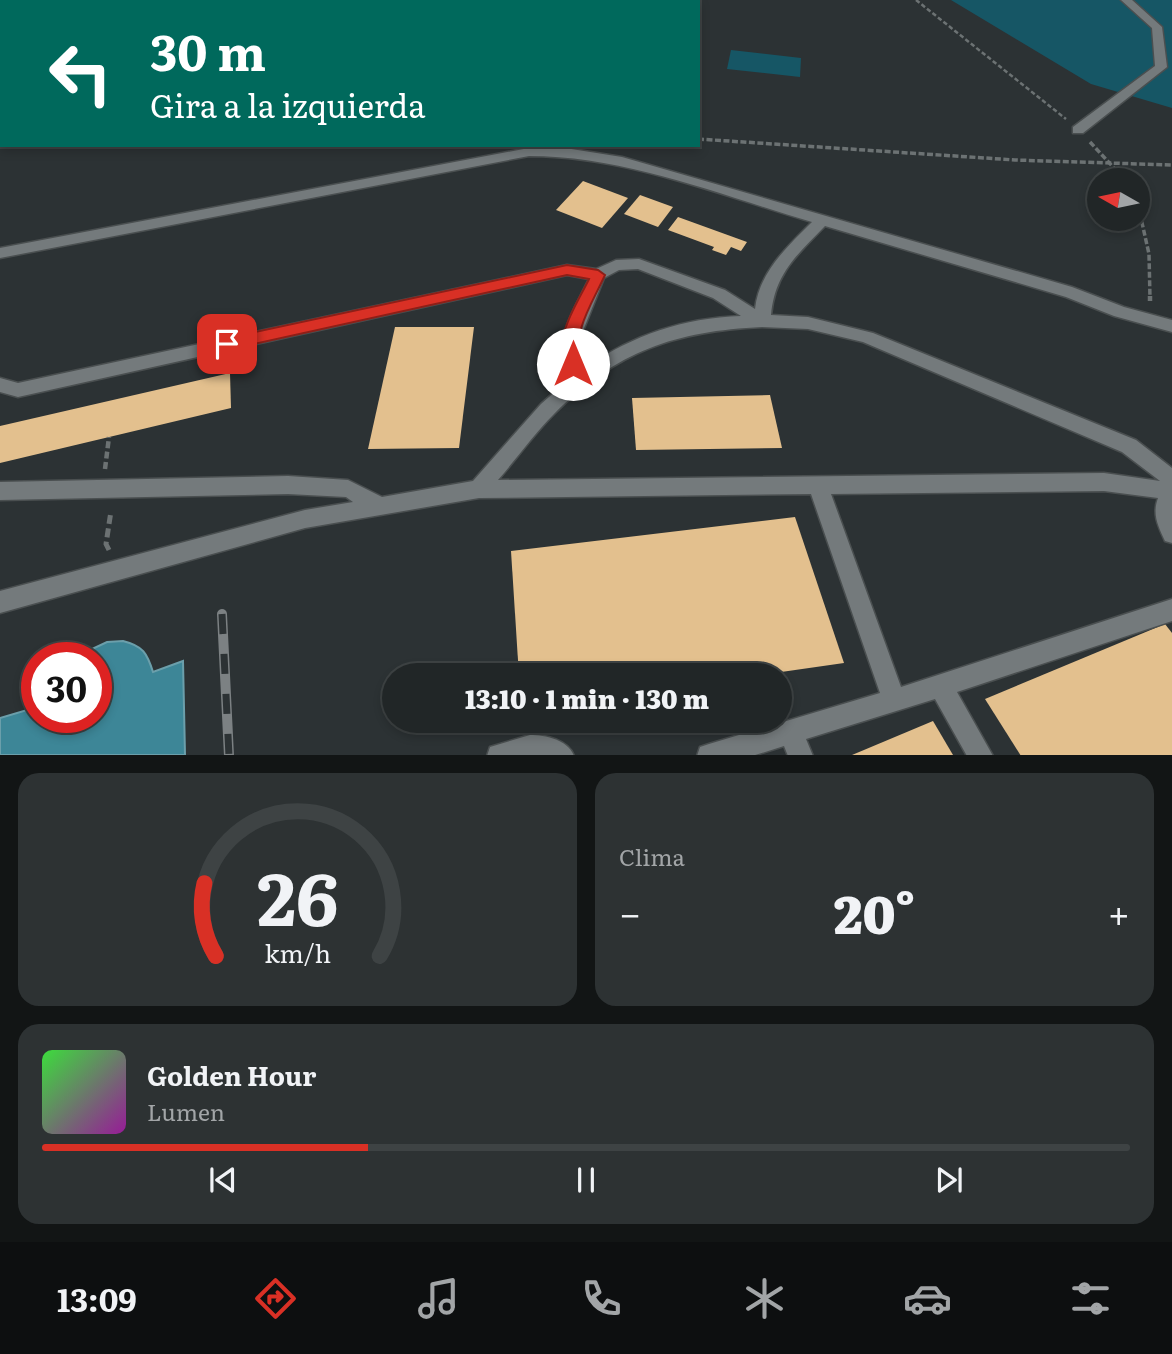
<!DOCTYPE html>
<html lang="es">
<head>
<meta charset="utf-8">
<style>
	:root { --surface:#212627; --page:#2d3233; --text:#f1f3f6; --muted:#a2a5a7; --line:#3e4344; --accent:#d93025 }
	body { margin:0; font-family:Literata,serif; background:var(--page); color:var(--text); height:100vh; display:flex; flex-direction:column; font-size:26px; white-space:nowrap }
	* { box-sizing:border-box; margin:0 }
	p { font-size:23px; color:var(--muted) }
	.icon { flex:none; width:38px; height:38px; fill:none; stroke:currentColor; stroke-width:2; stroke-linecap:round; stroke-linejoin:round }
	.map { position:relative; height:755px; overflow:hidden }
	.panel { display:flex; flex-direction:column; gap:18px; padding:18px; background:#121515; flex:1 }
	.panel>* { flex:none }
	.hud { position:absolute; left:0px; top:0px; width:700px; height:147px; box-shadow:0 4px 10px #0003,0 0 0 2px var(--line); background:#00695c; color:#fff; overflow:hidden }
	.needle { width:46px; rotate:279deg }
	.tools { position:absolute; left:1087px; top:168px; display:grid; gap:14px }
	.tools a { display:grid; place-items:center; width:63px; height:63px; border-radius:50%; background:var(--surface); box-shadow:0 4px 10px #0003,0 0 0 2px var(--line); font-size:35px }
	.speed { position:absolute; left:21px; top:642px; display:flex; gap:14px; font-size:35px; font-weight:700; text-align:center }
	.speed>* { display:grid; place-content:center; width:91px; height:91px; border-radius:50%; background:var(--surface); box-shadow:0 4px 10px #0003,0 0 0 2px var(--line); line-height:1 }
	.speed .limit { border:10px solid #d22; background:#fff; color:#111 }
	.pin { position:absolute; display:grid; place-items:center; width:60px; height:60px; color:#fff; margin:-30px; border-radius:14px; box-shadow:0 4px 10px #0006 }
	.me { position:absolute; width:77px; margin:-38px; rotate:0deg; stroke-linejoin:round; filter:drop-shadow(0 0 5px #0008) }
	.turn { display:flex; align-items:center; gap:24px; height:147px; padding:0 35px; font-size:32px }
	.turn .icon { width:91px; height:91px; stroke-width:2.5 }
	.turn b { display:block; font-size:49px; line-height:60px }
	.big { font-size:52px; font-weight:800; line-height:1.1 }
	.panel .tile { flex:1; display:flex; flex-direction:column; justify-content:center; gap:10px; min-width:0; padding:0 24px; border-radius:21px; background:var(--page) }
	.panel .dial { align-items:center; gap:0 }
	.dial svg { height:182px; overflow:visible; fill:none; stroke:var(--line); stroke-width:7; stroke-linecap:round; text-anchor:middle }
	.dial text { fill:var(--text); stroke:none }
	.song { display:flex; align-items:center; gap:21px }
	.cover { width:84px; height:84px; border-radius:10px; background:linear-gradient(135deg,hsl(120 70% 55%),hsl(300 70% 35%)) }
	.played { height:7px; border-radius:4px; background:linear-gradient(90deg,var(--accent) 30%,var(--line) 30%) }
	.keys { display:flex; justify-content:space-around; direction:ltr }
	.heat { display:flex; justify-content:space-between; align-items:center; font-size:38px; direction:ltr }
	.panel .tiles { flex:1; display:grid; gap:18px; grid-template-columns:1fr 1fr }
	.tile:last-child { grid-column:span 2 }
	.trip { position:absolute; left:382px; top:663px; width:410px; height:70px; border-radius:35px; background:var(--surface); box-shadow:0 4px 10px #0003,0 0 0 2px var(--line); font-weight:800; line-height:70px; text-align:center }
	.menu { display:flex; height:112px; justify-content:space-around; align-items:center; background:#0d0f10; color:var(--muted) }
	.menu .icon { width:49px; height:49px }
	.menu .active { color:var(--accent) }
	.menu b { font-size:32px; color:var(--text) }
	.map>svg:first-child { display:block }
	.green { fill:#165665 }
	.water { fill:#3d8697; stroke:#6b9fab; stroke-width:2 }
	.building { fill:#e3c08e }
	.lines { fill:none; stroke-linecap:round; stroke-linejoin:round }
	.minor-casing { stroke:#4a4f50; stroke-width:3 }
	.path-far3 { stroke:#6c7273; stroke-width:2.5; stroke-dasharray:4.5 2.5; stroke-linecap:butt }
	.path-far2 { stroke:#6c7273; stroke-width:3.5; stroke-dasharray:6 2.5; stroke-linecap:butt }
	.path-far1 { stroke:#6c7273; stroke-width:4.5; stroke-dasharray:7 3.5; stroke-linecap:butt }
	.path { stroke:#6c7273; stroke-width:5; stroke-dasharray:9 4.5; stroke-linecap:butt }
	.minor { fill:#747a7c; fill-rule:evenodd }
	.rail-casing { stroke:#7c8183; stroke-width:10 }
	.rail { stroke:#2c3234; stroke-width:7; stroke-dasharray:20; stroke-linecap:butt }
	.route { fill:#d93025; stroke:#8d1f18; stroke-width:2 }
</style>
</head>
<body>
<div class="map">
<svg width="1172" height="756" viewBox="0 0 1172 756">
	<rect width="100%" height="100%" fill="#2c3234"/>
	<g class="green">
		<path d="M 951,0 L 1172,0 L 1172,108 L 1091,84 Z"/>
		<path d="M 731,50 L 801,58 L 800,77 L 727,69 Z"/>
	</g>
	<path class="water" d="M 123,641 C 143,646 147,653 153,672 L 183,661 L 185,755 L 0,755 L 0,718 L 37,707 L 37,718 L 96,718 L 96,658 L 73,658 L 107,642 Z"/>
	<g class="building">
		<path d="M 583,181 L 628,198 L 602,228 L 556,210 Z"/>
		<path d="M 640,195 L 673,207 L 658,227 L 624,214 Z"/>
		<path d="M 678,217 L 747,242 L 741,251 L 731,247 L 726,255 L 712,250 L 714,247 L 668,230 Z"/>
		<path d="M 395,327 L 474,327 L 459,448 L 368,449 Z"/>
		<path d="M 230,373 L 231,408 L 0,463 L 0,426 Z"/>
		<path d="M 770,395 L 782,448 L 636,450 L 632,398 Z"/>
		<path d="M 795,517 L 844,663 L 753,676 L 519,676 L 511,551 Z"/>
		<path d="M 1165,624 L 1172,633 L 1172,756 L 1021,756 L 985,699 Z"/>
		<path d="M 933,721 L 953,755 L 852,755 Z"/>
	</g>
	<g class="lines">
		<defs>
			<g id="minor">
				<path d="M 530,0 L 540,0 L 529,2 Z"/>
				<path d="M 1121,0 L 1132,0 L 1162,27 L 1167,67 L 1083,133 L 1073,133 L 1073,127 L 1155,66 L 1152,28 Z"/>
				<path d="M 529,148 L 565,148 L 622,157 L 1072,287 L 1124,307 L 1172,320 L 1172,332 L 1114,316 L 1066,297 L 825,226 C 797,255 775,273 771,315 L 808,317 L 873,333 L 1136,440 L 1172,468 L 1172,543 L 1165,541 C 1158,526 1152,514 1158,498 L 1104,491 L 831,494 L 901,687 L 1172,599 L 1172,621 L 957,692 L 993,756 L 967,756 L 935,699 L 806,739 L 813,756 L 788,756 L 784,746 L 752,756 L 697,756 L 700,747 L 709,744 L 880,693 L 811,494 L 479,498 L 305,528 L 0,613 L 0,591 L 305,510 L 353,502 L 346,497 L 288,494 L 0,500 L 0,482 L 288,476 L 348,480 L 382,497 L 473,481 L 541,404 L 573,376 C 550,341 573,313 589,279 L 567,275 L 18,397 L 0,392 L 0,378 L 18,383 L 567,265 L 596,269 L 616,260 L 639,259 L 725,290 L 755,309 C 759,272 787,247 812,222 C 720,195 626,156 529,156 L 0,258 L 0,248 ZM 638,269 L 713,298 L 741,316 C 683,318 634,335 586,367 L 579,354 L 579,341 L 604,278 L 619,270 ZM 762,327 L 808,329 L 863,342 L 1122,452 L 1160,481 L 1104,473 L 498,480 C 517,458 534,434 554,414 C 616,351 676,331 762,327 Z"/>
				<path d="M 530,735 C 546,735 568,740 574,756 L 487,756 L 490,747 Z"/>
			</g>
		</defs>
		<use href="#minor" class="minor-casing"/>
		<g class="path-far3">
			<path d="M 916,0 L 1066,119"/>
			<path d="M 278,2 L 287,0"/>
		</g>
		<g class="path-far2">
			<path d="M 698,139 L 1015,160 L 1172,165"/>
			<path d="M 1090,142 L 1125,180"/>
			<path d="M 1138,205 L 1149,254 L 1150,298"/>
		</g>
		<g class="path-far1">
			<path d="M 1150,296 L 1150,301"/>
			<path d="M 105,469 L 109,437"/>
		</g>
		<path class="path" d="M 109,550 L 106,544 L 111,511"/>
		<use href="#minor" class="minor"/>
		<defs>
			<path id="rail" d="M 222,614 L 229,756"/>
		</defs>
		<use href="#rail" class="rail-casing"/>
		<use href="#rail" class="rail"/>
	</g>
	<path class="route" d="M 567,265 L 598,270 L 605,275 C 592,304 571,333 581,364 L 573,370 L 567,368 C 552,338 576,306 589,279 L 567,275 L 227,350 L 220,344 L 227,338 Z"/>
</svg>
<div class="tools">
<a><svg class="needle" viewBox="-14 -14 28 28"><path d="M0-13l5 13h-10z" fill="#e53935"/><path d="M0 13l5-13h-10z" fill="#a2a5a7"/></svg></a>
</div>
<div class="speed"><div class="limit">30</div></div>
<div class="pin" style="left:227px;top:344px;background:#d93025"><svg class="icon" aria-label="arrive" viewBox="0 0 24 24"><path d="M6 21V4h12l-3 4 3 4H6"/></svg></div>
<svg class="me" style="left:573px;top:364px" viewBox="-20 -20 40 40"><circle r="19" fill="#fff"/><path d="M0-13L10 11 0 6-10 11z" fill="#d93025"/></svg>
<div class="trip">13:10 · 1 min · 130 m</div>
<div class="hud">
<div class="turn"><svg class="icon" aria-label="left" viewBox="0 0 24 24"><path d="M17 20v-9H6M10 6l-5 5 5 5"/></svg><div><b>30 m</b>Gira a la izquierda</div></div>
</div>
</div>
<section class="panel">
<div class="tiles">
<div class="tile dial"><svg viewBox="0 0 100 80">
<path d="M14 69A42 42 0 1 1 86 69"/>
<path d="M14 69A42 42 0 0 1 9 37" stroke="#d93025"/>
<text x="50" y="56" font-size="32" font-weight="700">26</text>
<text x="50" y="72" font-size="11">km/h</text>
</svg></div>
<div class="tile"><p>Clima</p>
<div class="heat"><a>−</a><b class="big">20°</b><a>+</a></div>
</div>
<div class="tile">
<div class="song"><i class="cover"></i><div><b>Golden Hour</b><p>Lumen</p></div></div>
<div class="played"></div>
<div class="keys"><svg class="icon" aria-label="previous" viewBox="0 0 24 24"><path d="M18 5L8 12l10 7zM5 5v14"/></svg><svg class="icon" aria-label="pause" viewBox="0 0 24 24"><path d="M8 5v14M16 5v14"/></svg><svg class="icon" aria-label="next" viewBox="0 0 24 24"><path d="M6 5l10 7-10 7zM19 5v14"/></svg></div>
</div>
</div>
</section>
<nav class="menu">
<b>13:09</b>
<svg class="icon active" aria-label="directions" viewBox="0 0 24 24"><path d="M12 3l9 9-9 9-9-9zM9 14v-3h6M13 9l2 2-2 2"/></svg>
<svg class="icon" aria-label="music" viewBox="0 0 24 24"><path d="M9 18V5l10-2v13"/><circle cx="6" cy="18" r="3"/><circle cx="16" cy="16" r="3"/></svg>
<svg class="icon" aria-label="phone" viewBox="0 0 24 24"><path d="M5 4h4l2 5-3 2q2 4 5 5l2-3 5 2v4C11 20 4 13 5 4z"/></svg>
<svg class="icon" aria-label="climate" viewBox="0 0 24 24"><path d="M12 3v18M4 7l16 10M4 17L20 7"/></svg>
<svg class="icon" aria-label="car" viewBox="0 0 24 24"><path d="M5 17H2v-5l4-1 3-4h7l3 4 3 1v5h-3M9 17h6M6 11h13"/><circle cx="7" cy="17" r="2"/><circle cx="17" cy="17" r="2"/></svg>
<svg class="icon" aria-label="filters" viewBox="0 0 24 24"><path d="M4 7h16M4 17h16"/><circle cx="9" cy="7" r="2"/><circle cx="15" cy="17" r="2"/></svg>
</nav>
</body>
</html>
